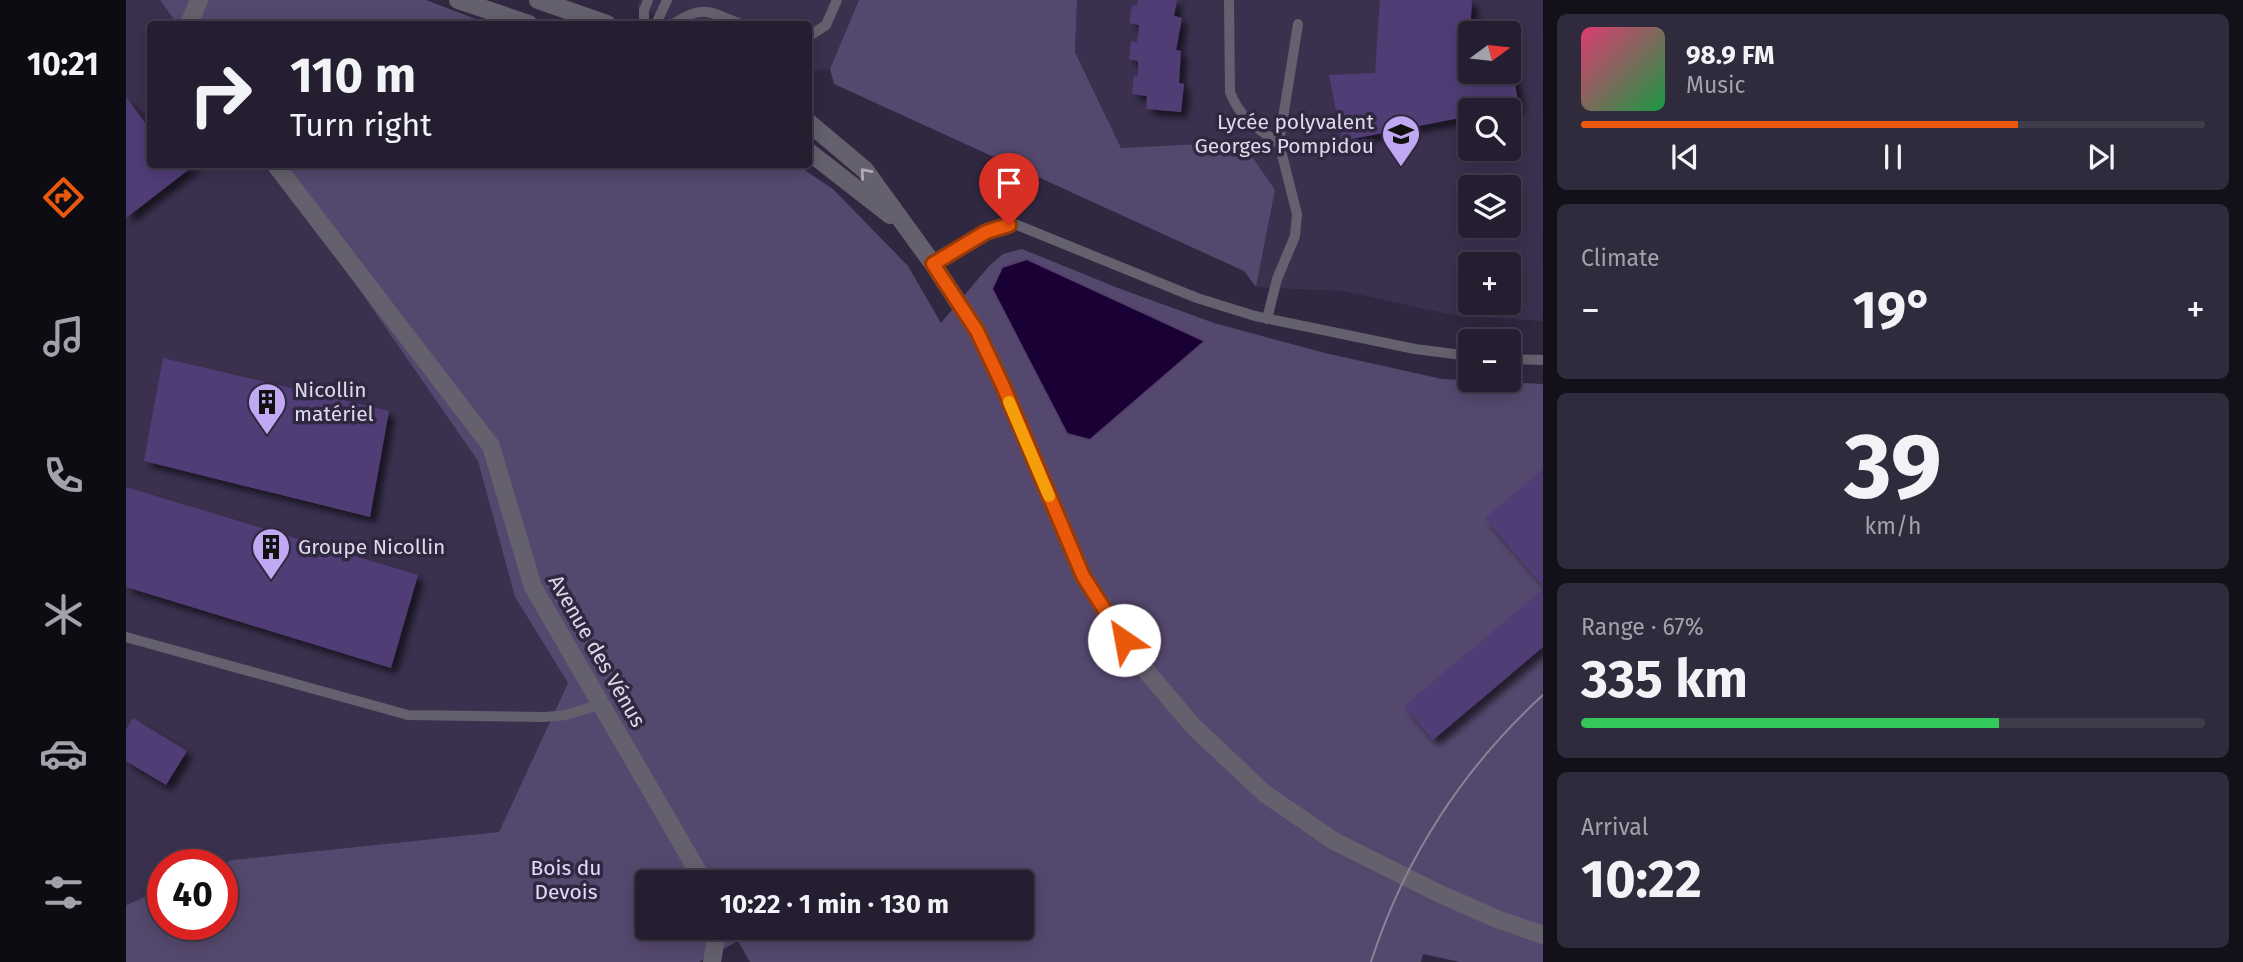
<!DOCTYPE html>
<html lang="en">
<head>
<meta charset="utf-8">
<style>
	:root { --surface:#241e30; --page:#302b3c; --text:#f1f3f6; --muted:#a3a2ab; --line:#413c4c; --accent:#ea580c }
	body { margin:0; font-family:"Fira Sans",sans-serif; background:var(--page); color:var(--text); height:100vh; display:flex; flex-direction:column; font-size:26px; white-space:nowrap }
	* { box-sizing:border-box; margin:0 }
	p { font-size:23px; color:var(--muted) }
	.icon { flex:none; width:38px; height:38px; fill:none; stroke:currentColor; stroke-width:2; stroke-linecap:round; stroke-linejoin:round }
	.map { position:relative; flex:1; overflow:hidden }
	.panel { display:flex; flex-direction:column; gap:14px; padding:14px; background:#14101a; width:700px }
	.panel>* { flex:none }
	.top-card { position:absolute; left:21px; top:21px; width:665px; height:147px; border-radius:7px; box-shadow:0 4px 18px #0003,0 0 0 2px var(--line); background:#241e30; color:var(--text); overflow:hidden }
	.needle { width:46px; rotate:75deg }
	.fabs { position:absolute; left:1332px; top:21px; display:grid; gap:14px }
	.fabs a { display:grid; place-items:center; width:63px; height:63px; border-radius:7px; background:var(--surface); box-shadow:0 4px 18px #0003,0 0 0 2px var(--line); font-size:35px }
	.speed { position:absolute; left:21px; top:849px; display:flex; gap:14px; font-size:35px; font-weight:700; text-align:center }
	.speed>* { display:grid; place-content:center; width:91px; height:91px; border-radius:50%; background:var(--surface); box-shadow:0 4px 18px #0003,0 0 0 2px var(--line); line-height:1 }
	.speed .limit { border:10px solid #d22; background:#fff; color:#111 }
	.pin { position:absolute; display:grid; place-items:center; width:60px; height:60px; color:#fff; margin:-72px -30px; border-radius:50% 50% 50% 0; rotate:-45deg; box-shadow:0 0 7px #0007 }
	.pin .icon { rotate:45deg }
	.me { position:absolute; width:77px; margin:-38px; rotate:327deg; stroke-linejoin:round; filter:drop-shadow(0 0 5px #0008) }
	.turn { display:flex; align-items:center; gap:24px; height:147px; padding:0 28px; font-size:32px }
	.turn .icon { width:91px; height:91px; stroke-width:2.5 }
	.turn b { display:block; font-size:49px; line-height:60px }
	.big { font-size:52px; font-weight:700; line-height:1.1 }
	.panel .card { flex:1; display:flex; flex-direction:column; justify-content:center; gap:10px; min-width:0; padding:0 24px; border-radius:10px; background:var(--page) }
	.panel .dial { align-items:center; gap:0 }
	.dial b { font-size:91px; line-height:1 }
	.song { display:flex; align-items:center; gap:21px }
	.cover { width:84px; height:84px; border-radius:10px; background:linear-gradient(135deg,hsl(340 70% 55%),hsl(140 70% 35%)) }
	.played { height:7px; border-radius:4px; background:linear-gradient(90deg,var(--accent) 70%,var(--line) 70%) }
	.keys { display:flex; justify-content:space-around; direction:ltr }
	.heat { display:flex; justify-content:space-between; align-items:center; font-size:38px; direction:ltr }
	.charge { height:10px; border-radius:5px; background:linear-gradient(90deg,#34c759 67%,var(--line) 0) }
	.trip { position:absolute; left:509px; top:870px; width:399px; height:70px; border-radius:7px; background:var(--surface); box-shadow:0 4px 18px #0003,0 0 0 2px var(--line); font-weight:700; line-height:70px; text-align:center }
	main { display:flex; flex:1; min-height:0 }
	.menu { display:flex; flex-direction:column; width:126px; justify-content:space-around; align-items:center; background:#0e0c13; color:var(--muted) }
	.menu .icon { width:49px; height:49px }
	.menu .on { color:var(--accent) }
	.menu b { font-size:32px; color:var(--text) }
	.map>svg:first-child { display:block }
	.built { fill:#3b314f; fill-rule:evenodd }
	.green { fill:#55486e; fill-rule:evenodd }
	.water { fill:#190035; stroke:#54416b; stroke-width:2 }
	.building { fill:#513c76; filter:url(#shadow) }
	.lines { fill:none; stroke-linecap:round; stroke-linejoin:round }
	.service { stroke:#64606d; stroke-width:10 }
	.minor { stroke:#64606d; stroke-width:18 }
	.tertiary { stroke:#64606d; stroke-width:18 }
	.tram { stroke:#8a8397; stroke-width:2 }
	.oneway { stroke:#aea9b8 }
	.route-casing { stroke:#983908; stroke-width:18 }
	.route { stroke:#ea580c; stroke-width:12 }
	.slow { stroke:#f59e0b; stroke-width:12 }
	.labels { text-anchor:middle; dominant-baseline:central; stroke-width:7; stroke-linejoin:round; paint-order:stroke }
	.poi-label { font-size:21px; fill:#dfdaea; stroke:#302840; text-anchor:start }
	.street-label { font-size:21px; fill:#dfdaea; stroke:#302840 }
	.park-label { font-size:21px; fill:#e4d9fe; stroke:#302840 }
</style>
</head>
<body>
<main>
<nav class="menu">
<b>10:21</b>
<svg class="icon on" aria-label="directions" viewBox="0 0 24 24"><path d="M12 3l9 9-9 9-9-9zM9 14v-3h6M13 9l2 2-2 2"/></svg>
<svg class="icon" aria-label="music" viewBox="0 0 24 24"><path d="M9 18V5l10-2v13"/><circle cx="6" cy="18" r="3"/><circle cx="16" cy="16" r="3"/></svg>
<svg class="icon" aria-label="phone" viewBox="0 0 24 24"><path d="M5 4h4l2 5-3 2q2 4 5 5l2-3 5 2v4C11 20 4 13 5 4z"/></svg>
<svg class="icon" aria-label="climate" viewBox="0 0 24 24"><path d="M12 3v18M4 7l16 10M4 17L20 7"/></svg>
<svg class="icon" aria-label="car" viewBox="0 0 24 24"><path d="M5 17H2v-5l4-1 3-4h7l3 4 3 1v5h-3M9 17h6M6 11h13"/><circle cx="7" cy="17" r="2"/><circle cx="17" cy="17" r="2"/></svg>
<svg class="icon" aria-label="filters" viewBox="0 0 24 24"><path d="M4 7h16M4 17h16"/><circle cx="9" cy="7" r="2"/><circle cx="15" cy="17" r="2"/></svg>
</nav>
<div class="map">
<svg width="1417" height="962" viewBox="0 0 1417 962">
	<defs>
		<filter id="shadow"><feDropShadow dx="6" dy="6" stdDeviation="3.5" flood-color="#0009"/></filter>
	</defs>
	<rect width="100%" height="100%" fill="#302840"/>
	<g class="built">
		<path d="M 0,0 L 34,0 L 51,24 L 24,24 L 24,164 L 147,165 L 352,461 L 389,597 L 442,683 L 373,832 L 106,860 L 96,864 L 37,864 L 37,889 L 0,905 Z"/>
		<path d="M 514,0 L 733,0 L 704,69 L 683,71 L 682,24 L 558,24 L 511,8 Z"/>
		<path d="M 951,0 L 1417,0 L 1417,321 L 1331,316 L 1218,291 L 1130,287 L 1149,191 L 1116,142 L 995,148 L 949,51 ZM 1344,33 L 1382,33 L 1382,72 L 1344,72 ZM 1344,110 L 1382,110 L 1382,149 L 1344,149 ZM 1344,187 L 1382,187 L 1382,226 L 1344,226 ZM 1344,264 L 1382,264 L 1382,303 L 1344,303 Z"/>
	</g>
	<g class="green">
		<path d="M 34,0 L 300,0 L 363,24 L 51,24 Z"/>
		<path d="M 733,0 L 951,0 L 949,52 L 995,148 L 1116,142 L 1149,190 L 1130,287 L 1118,271 L 708,84 L 704,69 Z"/>
		<path d="M 147,165 L 671,165 L 707,189 L 782,266 L 815,323 L 863,266 L 877,254 L 896,249 L 992,288 L 1088,323 L 1199,353 L 1316,379 L 1417,384 L 1417,962 L 1334,962 L 1297,954 L 1295,962 L 624,962 L 612,941 L 573,962 L 0,962 L 0,905 L 37,889 L 37,924 L 96,924 L 96,864 L 106,860 L 373,832 L 442,683 L 389,597 L 352,461 ZM 522,882 L 896,882 L 896,928 L 522,928 Z"/>
	</g>
	<path class="water" d="M 901,259 L 1079,341 L 964,440 L 941,434 L 866,289 L 876,267 Z"/>
	<g class="building">
		<path d="M 1012,0 L 1051,0 L 1048,16 L 1056,18 L 1050,50 L 1055,51 L 1053,83 L 1058,84 L 1055,112 L 1020,109 L 1021,96 L 1006,94 L 1008,76 L 1012,76 L 1012,61 L 1003,59 L 1005,41 L 1011,43 L 1013,25 L 1003,23 L 1006,5 L 1011,6 Z"/>
		<path d="M 1254,0 L 1346,0 L 1342,69 L 1344,72 L 1382,72 L 1382,67 L 1386,67 L 1393,107 L 1377,110 L 1344,110 L 1344,116 L 1216,141 L 1203,75 L 1249,73 Z"/>
		<path d="M 0,97 L 24,129 L 24,164 L 70,164 L 0,218 Z"/>
		<path d="M 37,358 L 263,411 L 244,517 L 18,461 Z"/>
		<path d="M 1417,469 L 1417,586 L 1359,518 Z"/>
		<path d="M 0,487 L 292,575 L 265,668 L 0,587 Z"/>
		<path d="M 1417,589 L 1417,647 L 1307,740 L 1278,706 Z"/>
		<path d="M 7,718 L 61,751 L 40,785 L 0,761 L 0,729 Z"/>
	</g>
	<g class="lines">
		<g class="service">
			<path d="M 1103,0 L 1104,92 C 1113,117 1131,129 1153,143"/>
			<path d="M 518,24 L 518,10 L 522,0"/>
			<path d="M 530,24 L 541,0"/>
			<path d="M 547,24 C 578,4 583,12 615,24"/>
			<path d="M 682,37 L 700,25 L 711,0"/>
			<path d="M 807,264 C 831,248 861,224 891,225 L 1071,298 L 1129,316 L 1289,349 L 1344,356"/>
			<path d="M 1141,319 L 1151,279 L 1169,236 L 1171,214 L 1153,143 L 1172,24"/>
			<path d="M 1382,359 L 1417,360"/>
			<path d="M 0,637 L 282,715 L 419,717 L 440,715 L 475,704"/>
		</g>
		<g class="minor">
			<path d="M 63,24 L 73,0"/>
			<path d="M 149,164 L 365,446 L 407,587 L 578,882"/>
			<path d="M 586,962 L 592,928"/>
		</g>
		<g class="tertiary">
			<path d="M 332,0 L 403,24"/>
			<path d="M 412,0 L 481,24"/>
			<path d="M 682,122 L 739,170 L 807,264 L 851,331 L 877,386 L 957,576 L 1011,660 L 1067,726 L 1138,793 L 1208,841 L 1314,894 L 1371,919 L 1417,935"/>
			<path d="M 682,151 L 764,215"/>
		</g>
		<path class="tram" d="M 1245,962 C 1278,859 1337,768 1417,695"/>
	</g>
	<defs><path id="oneway-chevron" d="M-2-3.5L2.5 0L-2 3.5" fill="none" stroke-width="1.6" stroke-linecap="round" stroke-linejoin="round" transform="scale(1.75)"/></defs>
	<use class="oneway" href="#oneway-chevron" transform="translate(739 173) rotate(-131)"/>
	<g class="lines">
		<defs>
			<path id="route" d="M 883,225 L 860,232 L 807,264 L 851,331 L 877,386 L 957,576 L 998,640"/>
		</defs>
		<use href="#route" class="route-casing"/>
		<use href="#route" class="route"/>
		<path class="slow" d="M 883,402 L 923,496"/>
	</g>
	<defs>
		<symbol id="school-pin" viewBox="-11 -11 22 30"><path d="M0 17L-7.5 6A9.5 9.5 0 1 1 7.5 6Z" fill="#c1a8f3" stroke="#302840"/><path d="M0-5L7-2L0 1L-7-2ZM-4 1L0 2.5L4 1V4Q0 6-4 4Z" fill="#111"/></symbol>
		<symbol id="building-pin" viewBox="-11 -11 22 30"><path d="M0 17L-7.5 6A9.5 9.5 0 1 1 7.5 6Z" fill="#c1a8f3" stroke="#302840"/><path d="M-4-6H4V6H1V3H-1V6H-4ZM-2.5-4.3h1.7v1.8h-1.7ZM.8-4.3h1.7v1.8H.8ZM-2.5-1h1.7V.8h-1.7ZM.8-1h1.7V.8H.8Z" fill="#111"/></symbol>
	</defs>
	<g fill-rule="evenodd">
		<use href="#school-pin" x="1253" y="112" width="44" height="60"/>
		<use href="#building-pin" x="119" y="380" width="44" height="60"/>
		<use href="#building-pin" x="123" y="525" width="44" height="60"/>
	</g>
	<g class="labels">
		<g class="poi-label">
			<text x="1248" y="122" text-anchor="end">Lycée polyvalent<tspan x="1248" dy="24">Georges Pompidou</tspan></text>
			<text x="168" y="390">Nicollin<tspan x="168" dy="24">matériel</tspan></text>
			<text x="172" y="547">Groupe Nicollin</text>
		</g>
		<g class="street-label">
			<text transform="translate(471 651) rotate(60)">Avenue des Vénus</text>
		</g>
		<g class="park-label">
			<text x="440" y="868">Bois du<tspan x="440" dy="24">Devois</tspan></text>
		</g>
	</g>
</svg>
<div class="fabs">
<a><svg class="needle" viewBox="-14 -14 28 28"><path d="M0-13l5 13h-10z" fill="#e53935"/><path d="M0 13l5-13h-10z" fill="#a3a2ab"/></svg></a>
<a><svg class="icon" aria-label="search" viewBox="0 0 24 24"><circle cx="10" cy="10" r="6"/><path d="M15 15l6 6"/></svg></a>
<a><svg class="icon" aria-label="layers" viewBox="0 0 24 24"><path d="M12 4l9 5-9 5-9-5zM3 14l9 5 9-5"/></svg></a>
<a>+</a>
<a>−</a>
</div>
<div class="speed"><div class="limit">40</div></div>
<div class="pin" style="left:883px;top:225px;background:#d93025"><svg class="icon" aria-label="arrive" viewBox="0 0 24 24"><path d="M6 21V4h12l-3 4 3 4H6"/></svg></div>
<svg class="me" style="left:998px;top:640px" viewBox="-20 -20 40 40"><circle r="19" fill="#fff"/><path d="M0-13L10 11 0 6-10 11z" fill="#ea580c"/></svg>
<div class="trip">10:22 · 1 min · 130 m</div>
<div class="top-card">
<div class="turn"><svg class="icon" aria-label="right" viewBox="0 0 24 24"><path d="M7 20v-9h11M14 6l5 5-5 5"/></svg><div><b>110 m</b>Turn right</div></div>
</div>
</div>
<section class="panel">
<div class="card">
<div class="song"><i class="cover"></i><div><b>98.9 FM</b><p>Music</p></div></div>
<div class="played"></div>
<div class="keys"><svg class="icon" aria-label="previous" viewBox="0 0 24 24"><path d="M18 5L8 12l10 7zM5 5v14"/></svg><svg class="icon" aria-label="pause" viewBox="0 0 24 24"><path d="M8 5v14M16 5v14"/></svg><svg class="icon" aria-label="next" viewBox="0 0 24 24"><path d="M6 5l10 7-10 7zM19 5v14"/></svg></div>
</div>
<div class="card"><p>Climate</p>
<div class="heat"><a>−</a><b class="big">19°</b><a>+</a></div>
</div>
<div class="card dial"><b>39</b><p>km/h</p></div>
<div class="card"><p>Range · 67%</p><b class="big">335 km</b><div class="charge"></div></div>
<div class="card"><p>Arrival</p><b class="big">10:22</b></div>
</section>
</main>
</body>
</html>
